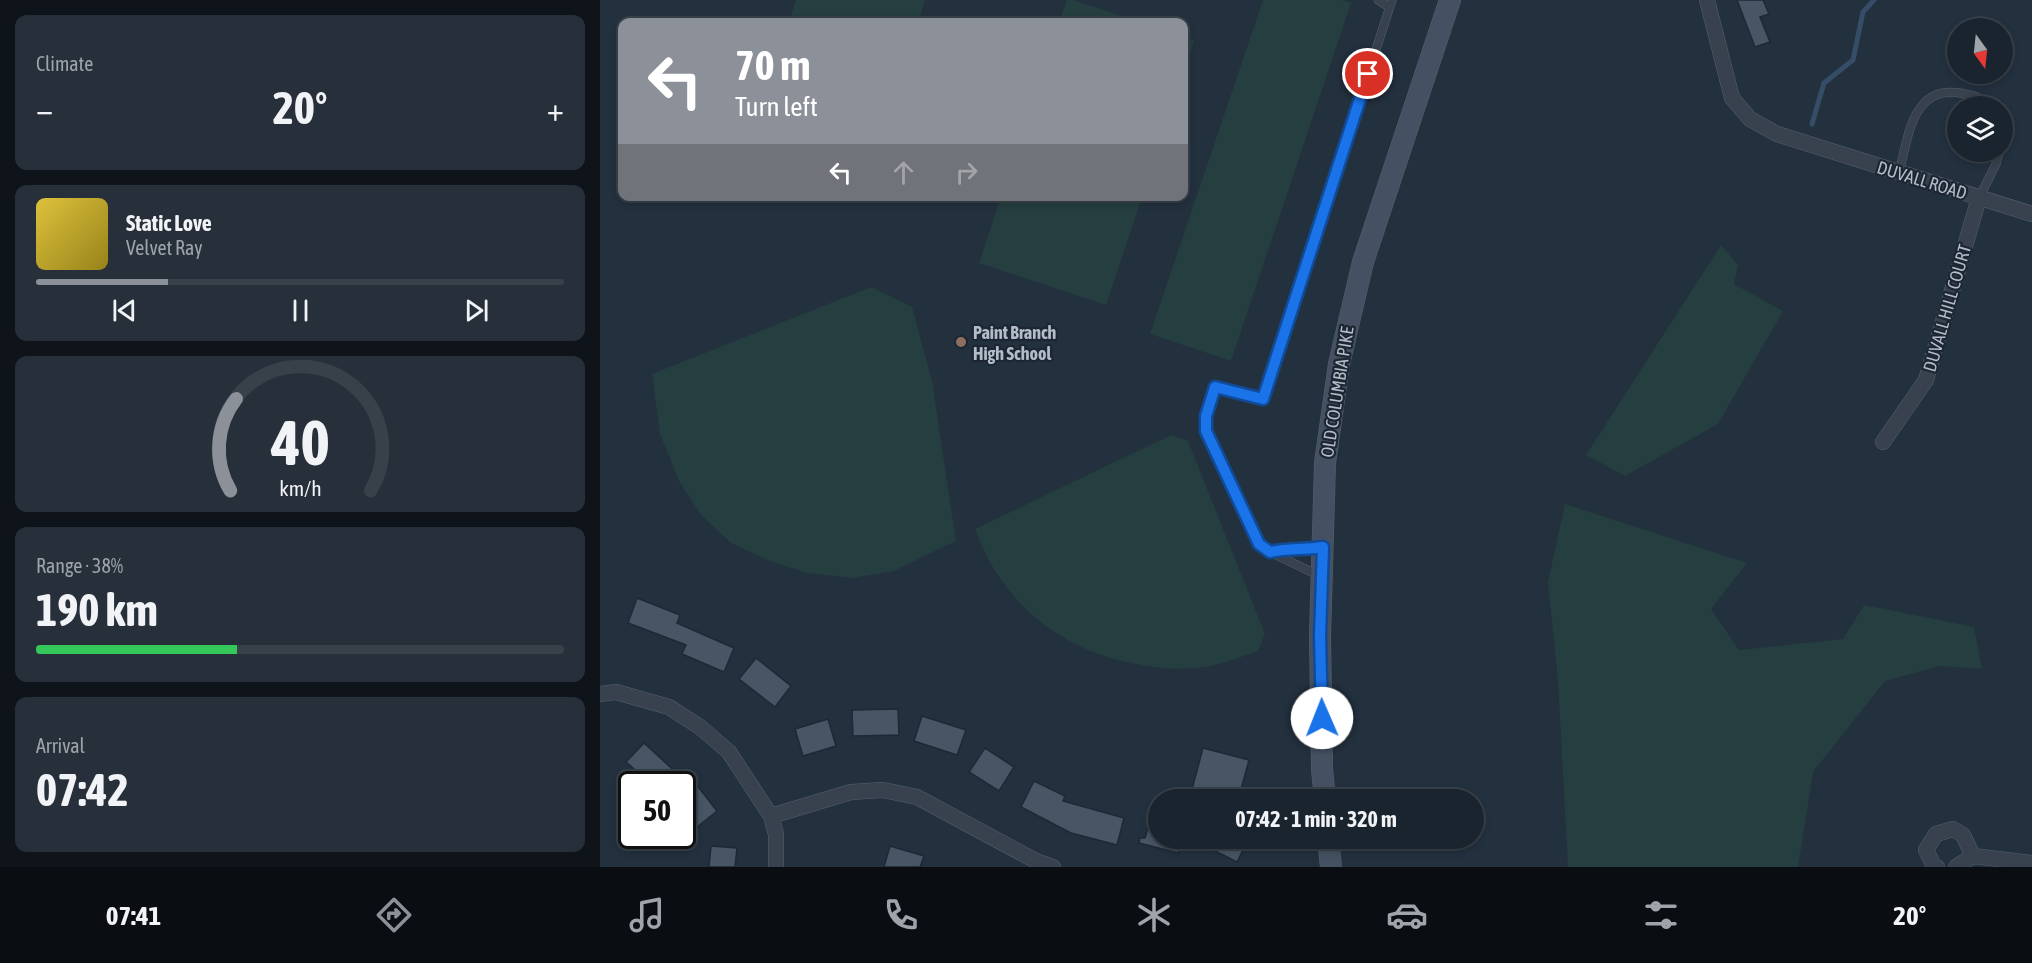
<!DOCTYPE html>
<html lang="en">
<head>
<meta charset="utf-8">
<style>
	:root { --surface:#1a242e; --page:#27303a; --text:#f1f3f6; --muted:#9fa4aa; --line:#38414a; --accent:#8c9099 }
	body { margin:0; font-family:"Asap Condensed",sans-serif; background:var(--page); color:var(--text); height:100vh; display:flex; flex-direction:column; font-size:22px; white-space:nowrap }
	* { box-sizing:border-box; margin:0 }
	p { font-size:20px; color:var(--muted) }
	.icon { flex:none; width:33px; height:33px; fill:none; stroke:currentColor; stroke-width:2; stroke-linecap:round; stroke-linejoin:round }
	.map { position:relative; flex:1; overflow:hidden }
	.details { display:flex; flex-direction:column; gap:15px; padding:15px; background:#0e1419; width:600px }
	.details>* { flex:none }
	.hud { position:absolute; left:18px; top:18px; width:570px; height:183px; border-radius:12px; box-shadow:0 3px 9px #0003,0 0 0 2px var(--line); background:#8c9099; color:#fff; overflow:hidden }
	.needle { width:39px; rotate:165deg }
	.tools { position:absolute; left:1347px; top:18px; display:grid; gap:12px }
	.tools a { display:grid; place-items:center; width:66px; height:66px; border-radius:50%; background:var(--surface); box-shadow:0 3px 9px #0003,0 0 0 2px var(--line); font-size:30px }
	.speed { position:absolute; left:18px; top:771px; display:flex; gap:12px; font-size:30px; font-weight:700; text-align:center }
	.speed>* { display:grid; place-content:center; width:78px; height:78px; border-radius:50%; background:var(--surface); box-shadow:0 3px 9px #0003,0 0 0 2px var(--line); line-height:1 }
	.speed .limit { border:3px solid #111; border-radius:9px; background:#fff; color:#111 }
	.pin { position:absolute; display:grid; place-items:center; width:51px; height:51px; color:#fff; margin:-26px; border:3px solid #fff; border-radius:50%; box-shadow:0 2px 6px #0007 }
	.me { position:absolute; width:66px; margin:-33px; rotate:359deg; stroke-linejoin:round; filter:drop-shadow(0 0 4px #0008) }
	.turn { display:flex; align-items:center; gap:21px; height:126px; padding:0 18px; font-size:27px }
	.turn .icon { width:78px; height:78px; stroke-width:2.5 }
	.turn b { display:block; font-size:42px; line-height:51px }
	.lanes { display:flex; align-items:center; height:57px; padding:0 18px; background:#0003; justify-content:center; gap:30px; direction:ltr }
	.lanes .off { opacity:.35 }
	.big { font-size:45px; font-weight:700; line-height:1.1 }
	.details .widget { flex:1; display:flex; flex-direction:column; justify-content:center; gap:9px; min-width:0; padding:0 21px; border-radius:12px; background:var(--page) }
	.details .dial { align-items:center; gap:0 }
	.dial svg { height:156px; overflow:visible; fill:none; stroke:var(--line); stroke-width:7; stroke-linecap:round; text-anchor:middle }
	.dial text { fill:var(--text); stroke:none }
	.song { display:flex; align-items:center; gap:18px }
	.cover { width:72px; height:72px; border-radius:9px; background:linear-gradient(135deg,hsl(50 70% 55%),hsl(50 70% 35%)) }
	.played { height:6px; border-radius:3px; background:linear-gradient(90deg,var(--accent) 25%,var(--line) 25%) }
	.keys { display:flex; justify-content:space-around; direction:ltr }
	.heat { display:flex; justify-content:space-between; align-items:center; font-size:33px; direction:ltr }
	.charge { height:9px; border-radius:4px; background:linear-gradient(90deg,#34c759 38%,var(--line) 0) }
	.trip { position:absolute; left:548px; top:789px; width:336px; height:60px; border-radius:30px; background:var(--surface); box-shadow:0 3px 9px #0003,0 0 0 2px var(--line); font-weight:700; line-height:60px; text-align:center }
	.tab-bar { display:flex; height:96px; justify-content:space-around; align-items:center; background:#0a0e12; color:var(--muted) }
	.tab-bar .icon { width:42px; height:42px }
	.tab-bar .selected { color:var(--accent) }
	.tab-bar b { font-size:27px; color:var(--text) }
	main { display:flex; flex:1; min-height:0 }
	.map>svg:first-child { display:block }
	.green { fill:#253e3f }
	.lines { fill:none; stroke-linecap:round; stroke-linejoin:round }
	.stream { stroke:#354d66; stroke-width:5 }
	.building { fill:#475565; stroke:#1e2935; stroke-width:1.5 }
	.lane-casing { stroke:#55606c; stroke-width:9 }
	.street-casing { stroke:#55606c; stroke-width:16 }
	.secondary-casing { stroke:#55606c; stroke-width:22 }
	.lane { stroke:#37424e; stroke-width:8 }
	.street { stroke:#37424e; stroke-width:15 }
	.secondary { stroke:#455162; stroke-width:21 }
	.route-casing { stroke:#114b97; stroke-width:15 }
	.route { stroke:#1a73e8; stroke-width:10 }
	.education-dot { fill:#8d6e63; stroke:#1c2733; stroke-width:2 }
	.labels { text-anchor:middle; dominant-baseline:central; stroke-width:4.5; stroke-linejoin:round; paint-order:stroke }
	.street-label { font-size:18px; fill:#b3bdc9; stroke:#1c2733 }
	.poi-label { font-size:18px; font-weight:bold; fill:#b3bdc9; stroke:#1c2733; text-anchor:start }
</style>
</head>
<body>
<main>
<section class="details">
<div class="widget"><p>Climate</p>
<div class="heat"><a>−</a><b class="big">20°</b><a>+</a></div>
</div>
<div class="widget">
<div class="song"><i class="cover"></i><div><b>Static Love</b><p>Velvet Ray</p></div></div>
<div class="played"></div>
<div class="keys"><svg class="icon" aria-label="previous" viewBox="0 0 24 24"><path d="M18 5L8 12l10 7zM5 5v14"/></svg><svg class="icon" aria-label="pause" viewBox="0 0 24 24"><path d="M8 5v14M16 5v14"/></svg><svg class="icon" aria-label="next" viewBox="0 0 24 24"><path d="M6 5l10 7-10 7zM19 5v14"/></svg></div>
</div>
<div class="widget dial"><svg viewBox="0 0 100 80">
<path d="M14 69A42 42 0 1 1 86 69"/>
<path d="M14 69A42 42 0 0 1 17 22" stroke="#8c9099"/>
<text x="50" y="56" font-size="32" font-weight="700">40</text>
<text x="50" y="72" font-size="11">km/h</text>
</svg></div>
<div class="widget"><p>Range · 38%</p><b class="big">190 km</b><div class="charge"></div></div>
<div class="widget"><p>Arrival</p><b class="big">07:42</b></div>
</section>
<div class="map">
<svg width="1432" height="867" viewBox="0 0 1432 867">
	<rect width="100%" height="100%" fill="#23303e"/>
	<g class="green">
		<path d="M 196,0 L 325,0 L 318,22 L 189,22 Z"/>
		<path d="M 467,0 L 473,0 L 541,22 L 459,22 Z"/>
		<path d="M 663,0 L 742,0 L 751,3 L 631,361 L 550,334 Z"/>
		<path d="M 584,37 L 594,40 L 584,73 Z"/>
		<path d="M 401,197 L 542,197 L 506,305 L 379,263 Z"/>
		<path d="M 1121,245 L 1138,265 L 1134,284 L 1183,311 L 1118,424 L 1025,476 L 986,455 Z"/>
		<path d="M 271,287 L 312,307 L 332,381 L 356,541 L 294,571 L 252,578 L 207,573 L 170,561 L 131,543 L 101,515 L 79,481 L 60,434 L 52,374 Z"/>
		<path d="M 571,435 L 588,441 L 665,634 L 658,651 C 638,658 618,666 596,668 C 575,670 553,668 532,663 C 458,649 401,601 375,529 Z"/>
		<path d="M 965,504 L 1147,563 L 1111,609 L 1139,650 L 1243,639 L 1264,605 L 1374,627 L 1382,669 L 1341,666 L 1285,681 L 1213,772 L 1198,867 L 968,867 L 958,681 L 948,582 Z"/>
	</g>
	<g class="lines">
		<path class="stream" d="M 1212,124 L 1224,83 L 1253,60 L 1263,12 L 1274,0"/>
	</g>
	<g class="building">
		<path d="M 1137,0 L 1163,0 L 1169,14 L 1160,17 L 1170,42 L 1155,47 Z"/>
		<path d="M 37,598 L 80,615 L 77,623 L 134,648 L 124,672 L 82,654 L 86,645 L 28,623 Z"/>
		<path d="M 156,658 L 191,686 L 175,707 L 139,679 Z"/>
		<path d="M 298,709 L 299,735 L 253,736 L 252,710 Z"/>
		<path d="M 322,716 L 366,730 L 357,755 L 314,741 Z"/>
		<path d="M 228,719 L 236,746 L 203,756 L 195,729 Z"/>
		<path d="M 44,743 L 92,787 L 96,784 L 117,811 L 91,832 L 82,821 L 82,784 L 51,784 L 26,762 Z"/>
		<path d="M 385,748 L 414,767 L 399,791 L 369,772 Z"/>
		<path d="M 603,748 L 649,760 L 638,800 L 614,800 L 591,793 Z"/>
		<path d="M 434,781 L 465,796 L 463,801 L 524,818 L 517,845 L 471,833 L 421,807 Z"/>
		<path d="M 554,808 L 558,808 L 558,838 L 582,838 L 578,853 L 539,843 L 540,838 L 545,838 Z"/>
		<path d="M 614,838 L 649,838 L 637,862 L 609,848 Z"/>
		<path d="M 111,846 L 137,848 L 135,867 L 109,867 Z"/>
		<path d="M 290,846 L 324,856 L 320,867 L 284,867 Z"/>
	</g>
	<g class="lines">
		<defs>
			<g id="lane">
				<path d="M 778,0 L 789,7"/>
				<path d="M 1299,173 C 1308,138 1312,85 1360,93 C 1370,95 1384,97 1389,106"/>
				<path d="M 1379,198 L 1396,164 L 1399,152"/>
				<path d="M 670,552 C 688,548 704,550 722,547"/>
				<path d="M 720,576 L 670,552 L 659,544 L 606,431 L 606,416 L 615,387 L 663,399 L 792,0"/>
			</g>
			<g id="street">
				<path d="M 1107,0 L 1132,98 L 1150,119 L 1177,134 L 1432,214"/>
				<path d="M 1283,442 L 1326,380 L 1379,198"/>
				<path d="M 0,694 L 16,692 L 69,707 L 100,727 L 129,752 L 171,816 L 176,834 L 176,867"/>
				<path d="M 171,816 L 251,792 L 283,790 L 317,797 L 436,861 L 453,867"/>
				<path d="M 1337,867 L 1334,866 L 1326,850 L 1336,834 L 1353,829 L 1363,835 L 1373,856"/>
				<path d="M 1356,867 L 1373,856 L 1432,863"/>
			</g>
			<g id="secondary">
				<path d="M 725,800 L 722,769 L 720,636 L 725,463 L 739,364 L 763,262 L 850,0"/>
				<path d="M 728,838 L 731,867"/>
			</g>
		</defs>
		<use href="#lane" class="lane-casing"/>
		<use href="#street" class="street-casing"/>
		<use href="#secondary" class="secondary-casing"/>
		<use href="#lane" class="lane"/>
		<use href="#street" class="street"/>
		<use href="#secondary" class="secondary"/>
	</g>
	<g class="lines">
		<defs>
			<path id="route" d="M 722,718 L 720,636 L 723,547 C 705,550 688,548 670,552 L 659,544 L 606,431 L 606,416 L 615,387 L 663,399 L 768,74"/>
		</defs>
		<use href="#route" class="route-casing"/>
		<use href="#route" class="route"/>
	</g>
	<circle class="education-dot" cx="361" cy="342" r="6"/>
	<g class="labels">
		<g class="street-label">
			<text transform="translate(1322 180) rotate(17)">DUVALL ROAD</text>
			<text transform="translate(1347 308) rotate(-74)">DUVALL HILL COURT</text>
			<text transform="translate(737 392) rotate(-81)">OLD COLUMBIA PIKE</text>
		</g>
		<g class="poi-label">
			<text x="373" y="332">Paint Branch<tspan x="373" dy="21">High School</tspan></text>
		</g>
	</g>
</svg>
<div class="tools">
<a><svg class="needle" viewBox="-14 -14 28 28"><path d="M0-13l5 13h-10z" fill="#e53935"/><path d="M0 13l5-13h-10z" fill="#9fa4aa"/></svg></a>
<a><svg class="icon" aria-label="layers" viewBox="0 0 24 24"><path d="M12 4l9 5-9 5-9-5zM3 14l9 5 9-5"/></svg></a>
</div>
<div class="speed"><div class="limit">50</div></div>
<div class="pin" style="left:768px;top:74px;background:#d93025"><svg class="icon" aria-label="arrive" viewBox="0 0 24 24"><path d="M6 21V4h12l-3 4 3 4H6"/></svg></div>
<svg class="me" style="left:722px;top:718px" viewBox="-20 -20 40 40"><circle r="19" fill="#fff"/><path d="M0-13L10 11 0 6-10 11z" fill="#1a73e8"/></svg>
<div class="trip">07:42 · 1 min · 320 m</div>
<div class="hud">
<div class="turn"><svg class="icon" aria-label="left" viewBox="0 0 24 24"><path d="M17 20v-9H6M10 6l-5 5 5 5"/></svg><div><b>70 m</b>Turn left</div></div>
<div class="lanes"><svg class="icon" aria-label="left" viewBox="0 0 24 24"><path d="M17 20v-9H6M10 6l-5 5 5 5"/></svg><svg class="icon off" aria-label="ahead" viewBox="0 0 24 24"><path d="M12 20V5M6 11l6-6 6 6"/></svg><svg class="icon off" aria-label="right" viewBox="0 0 24 24"><path d="M7 20v-9h11M14 6l5 5-5 5"/></svg></div>
</div>
</div>
</main>
<nav class="tab-bar">
<b>07:41</b>
<svg class="icon selected" aria-label="directions" viewBox="0 0 24 24"><path d="M12 3l9 9-9 9-9-9zM9 14v-3h6M13 9l2 2-2 2"/></svg>
<svg class="icon" aria-label="music" viewBox="0 0 24 24"><path d="M9 18V5l10-2v13"/><circle cx="6" cy="18" r="3"/><circle cx="16" cy="16" r="3"/></svg>
<svg class="icon" aria-label="phone" viewBox="0 0 24 24"><path d="M5 4h4l2 5-3 2q2 4 5 5l2-3 5 2v4C11 20 4 13 5 4z"/></svg>
<svg class="icon" aria-label="climate" viewBox="0 0 24 24"><path d="M12 3v18M4 7l16 10M4 17L20 7"/></svg>
<svg class="icon" aria-label="car" viewBox="0 0 24 24"><path d="M5 17H2v-5l4-1 3-4h7l3 4 3 1v5h-3M9 17h6M6 11h13"/><circle cx="7" cy="17" r="2"/><circle cx="17" cy="17" r="2"/></svg>
<svg class="icon" aria-label="filters" viewBox="0 0 24 24"><path d="M4 7h16M4 17h16"/><circle cx="9" cy="7" r="2"/><circle cx="15" cy="17" r="2"/></svg>
<b>20°</b>
</nav>
</body>
</html>
